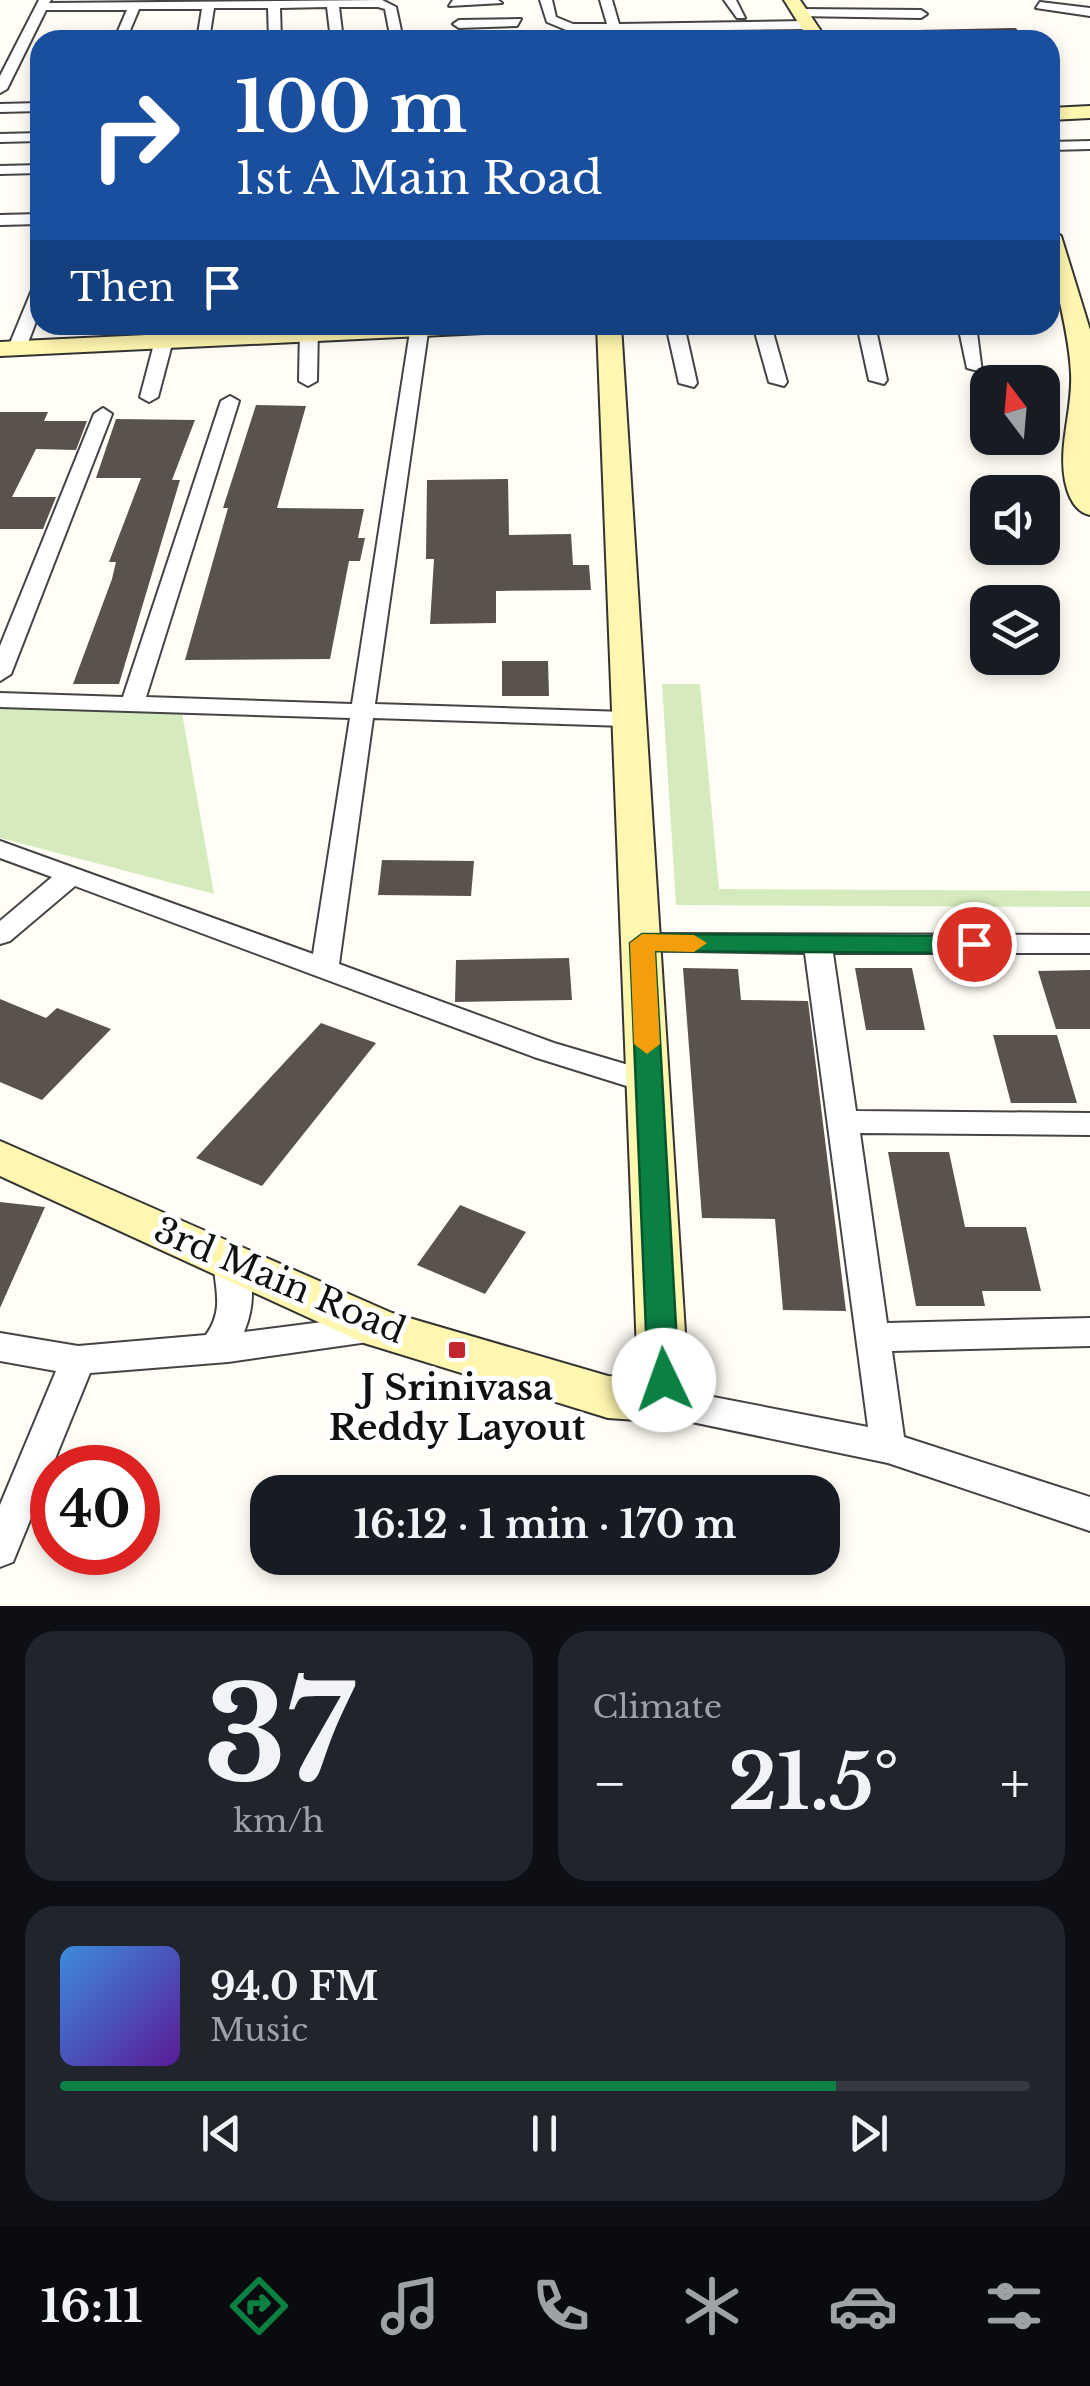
<!DOCTYPE html>
<html lang="en">
<head>
<meta charset="utf-8">
<style>
	:root { --surface:#171b24; --page:#20242c; --text:#f1f3f6; --muted:#9ea1a6; --line:#363941; --accent:#0b8043 }
	body { margin:0; font-family:"Libre Baskerville",serif; background:var(--page); color:var(--text); height:100vh; display:flex; flex-direction:column; font-size:38px; white-space:nowrap }
	* { box-sizing:border-box; margin:0 }
	p { font-size:32px; color:var(--muted) }
	.icon { flex:none; width:55px; height:55px; fill:none; stroke:currentColor; stroke-width:2; stroke-linecap:round; stroke-linejoin:round }
	.map { position:relative; height:1606px; overflow:hidden }
	.drawer { display:flex; flex-direction:column; gap:25px; padding:25px; background:#0d0f14; flex:1 }
	.drawer>* { flex:none }
	.top-card { position:absolute; left:30px; top:30px; width:1030px; height:305px; border-radius:30px; box-shadow:0 5px 15px #0003; background:#1a4fa0; color:#fff; overflow:hidden }
	.needle { width:65px; rotate:344deg }
	.buttons { position:absolute; left:970px; top:365px; display:grid; gap:20px }
	.buttons a { display:grid; place-items:center; width:90px; height:90px; border-radius:20px; background:var(--surface); box-shadow:0 5px 15px #0003; font-size:50px }
	.speed { position:absolute; left:30px; top:1445px; display:flex; gap:20px; font-size:50px; font-weight:700; text-align:center }
	.speed>* { display:grid; place-content:center; width:130px; height:130px; border-radius:50%; background:var(--surface); box-shadow:0 5px 15px #0003; line-height:1 }
	.speed .limit { border:15px solid #d22; background:#fff; color:#111 }
	.pin { position:absolute; display:grid; place-items:center; width:85px; height:85px; color:#fff; margin:-42px; border:5px solid #fff; border-radius:50%; box-shadow:0 2px 10px #0007 }
	.me { position:absolute; width:110px; margin:-55px; rotate:357deg; stroke-linejoin:round; filter:drop-shadow(0 0 8px #0008) }
	.turn { display:flex; align-items:center; gap:35px; height:210px; padding:0 40px; font-size:45px }
	.turn .icon { width:130px; height:130px; stroke-width:2.5 }
	.turn b { display:block; font-size:70px; line-height:85px }
	.then { display:flex; align-items:center; height:95px; padding:0 40px; background:#0003; gap:20px; font-size:38px }
	.big { font-size:75px; font-weight:700; line-height:1.1 }
	.drawer .card { flex:1; display:flex; flex-direction:column; justify-content:center; gap:15px; min-width:0; padding:0 35px; border-radius:30px; background:var(--page) }
	.drawer .dial { align-items:center; gap:0 }
	.dial b { font-size:130px; line-height:1 }
	.song { display:flex; align-items:center; gap:30px }
	.cover { width:120px; height:120px; border-radius:15px; background:linear-gradient(135deg,hsl(210 70% 55%),hsl(270 70% 35%)) }
	.played { height:10px; border-radius:5px; background:linear-gradient(90deg,var(--accent) 80%,var(--line) 80%) }
	.keys { display:flex; justify-content:space-around; direction:ltr }
	.heat { display:flex; justify-content:space-between; align-items:center; font-size:55px; direction:ltr }
	.drawer .tiles { flex:1; display:grid; gap:25px; grid-template-columns:1fr 1fr }
	.card:last-child { grid-column:span 2 }
	.trip { position:absolute; left:250px; top:1475px; width:590px; height:100px; border-radius:30px; background:var(--surface); box-shadow:0 5px 15px #0003; font-weight:700; line-height:100px; text-align:center }
	.dock { display:flex; height:160px; justify-content:space-around; align-items:center; background:#090b0e; color:var(--muted) }
	.dock .icon { width:70px; height:70px }
	.dock .selected { color:var(--accent) }
	.dock b { font-size:45px; color:var(--text) }
	.map>svg:first-child { display:block }
	.green { fill:#d5ebbd }
	.building { fill:#5a524d }
	.lines { fill:none; stroke-linecap:round; stroke-linejoin:round }
	.street-casing { stroke:#444; stroke-width:4 }
	.secondary-casing { stroke:#333; stroke-width:4 }
	.street { fill:#fff; fill-rule:evenodd }
	.secondary { fill:#fff6b0; fill-rule:evenodd }
	.route { fill:#0b8043; stroke:#07532c; stroke-width:2.5 }
	.slow { fill:#f59e0b }
	.poi-dot { fill:#c4262e; stroke:#fff; stroke-width:4 }
	.labels { text-anchor:middle; dominant-baseline:central; stroke-width:10; stroke-linejoin:round; paint-order:stroke }
	.near-street-label { font-size:35px; fill:#111; stroke:#fff }
	.near-poi-label { font-size:35px; font-weight:bold; fill:#111; stroke:#fff }
</style>
</head>
<body>
<div class="map">
<svg width="1090" height="1606" viewBox="0 0 1090 1606">
	<rect width="100%" height="100%" fill="#fffdf5"/>
	<g class="green">
		<path d="M 662,684 L 700,684 L 719,889 L 1090,891 L 1090,907 L 676,905 Z"/>
		<path d="M 0,701 L 181,707 L 214,894 L 0,838 Z"/>
	</g>
	<g class="building">
		<path d="M 256,405 L 306,406 L 277,508 L 364,509 L 358,538 L 365,538 L 360,561 L 349,561 L 330,659 L 185,660 L 228,508 L 223,508 Z"/>
		<path d="M 0,412 L 48,412 L 44,421 L 87,421 L 76,450 L 36,449 L 12,497 L 56,497 L 43,529 L 0,529 Z"/>
		<path d="M 116,419 L 195,420 L 172,480 L 180,480 L 119,684 L 73,684 L 112,579 L 116,562 L 109,562 L 141,478 L 96,478 Z"/>
		<path d="M 508,479 L 509,535 L 571,534 L 573,565 L 589,565 L 591,590 L 496,591 L 496,623 L 430,624 L 434,559 L 426,559 L 427,480 Z"/>
		<path d="M 502,661 L 548,661 L 549,696 L 502,696 Z"/>
		<path d="M 382,860 L 474,861 L 471,896 L 378,895 Z"/>
		<path d="M 569,958 L 572,1000 L 455,1002 L 456,960 Z"/>
		<path d="M 683,968 L 738,969 L 741,1000 L 808,1001 L 846,1311 L 783,1310 L 775,1219 L 702,1218 Z"/>
		<path d="M 855,968 L 912,968 L 925,1030 L 866,1030 Z"/>
		<path d="M 1090,970 L 1090,1029 L 1056,1029 L 1038,971 Z"/>
		<path d="M 0,999 L 46,1018 L 57,1008 L 111,1029 L 42,1100 L 0,1082 Z"/>
		<path d="M 321,1023 L 376,1043 L 262,1186 L 196,1158 Z"/>
		<path d="M 993,1035 L 1057,1035 L 1077,1103 L 1011,1103 Z"/>
		<path d="M 888,1152 L 949,1152 L 965,1227 L 1026,1227 L 1041,1291 L 982,1291 L 985,1306 L 916,1306 Z"/>
		<path d="M 0,1202 L 45,1207 L 0,1308 Z"/>
		<path d="M 460,1205 L 526,1232 L 485,1294 L 417,1265 Z"/>
	</g>
	<g class="lines">
		<defs>
			<g id="street">
				<path d="M 39,0 L 51,0 L 49,3 L 382,0 L 396,7 L 403,40 L 391,40 L 385,9 L 378,7 L 339,7 L 343,40 L 331,40 L 327,7 L 280,8 L 281,40 L 269,40 L 268,8 L 214,8 L 209,40 L 197,40 L 202,9 L 139,9 L 126,40 L 114,40 L 127,10 L 46,10 L 7,89 L 0,93 L 0,76 Z"/>
				<path d="M 453,0 L 498,0 L 502,3 L 449,6 Z"/>
				<path d="M 540,0 L 552,0 L 556,17 L 573,24 L 607,24 L 600,0 L 612,0 L 619,24 L 806,21 L 812,25 L 806,29 L 571,32 L 547,22 Z"/>
				<path d="M 724,0 L 736,0 L 745,18 L 737,18 Z"/>
				<path d="M 1040,2 L 1090,8 L 1090,16 L 1036,8 Z"/>
				<path d="M 800,9 L 921,10 L 927,14 L 921,18 L 796,16 Z"/>
				<path d="M 521,19 L 517,26 L 459,28 L 453,24 L 459,20 Z"/>
				<path d="M 1015,30 L 1019,37 L 811,38 L 817,34 Z"/>
				<path d="M 40,103 L 40,111 L 0,112 L 0,104 Z"/>
				<path d="M 40,133 L 40,141 L 0,142 L 0,134 Z"/>
				<path d="M 1090,141 L 1090,149 L 1050,150 L 1050,142 Z"/>
				<path d="M 40,165 L 40,173 L 0,174 L 0,166 Z"/>
				<path d="M 40,214 L 40,224 L 0,225 L 0,215 Z"/>
				<path d="M 40,285 L 40,311 L 26,348 L 11,352 L 8,348 L 32,290 Z"/>
				<path d="M 159,325 L 177,325 L 158,397 L 149,402 L 140,397 Z"/>
				<path d="M 300,325 L 318,325 L 317,381 L 308,386 L 299,381 Z"/>
				<path d="M 411,325 L 429,325 L 375,704 L 625,712 L 637,719 L 625,726 L 373,718 L 339,964 L 554,1043 L 659,1074 L 664,1082 L 659,1090 L 649,1093 L 534,1057 L 75,886 L 10,941 L 0,944 L 0,921 L 52,877 L 0,858 L 0,841 L 313,954 L 350,718 L 0,707 L 0,693 L 123,697 L 221,401 L 230,396 L 239,401 L 146,697 L 352,704 Z"/>
				<path d="M 666,325 L 684,325 L 697,383 L 694,387 L 679,383 Z"/>
				<path d="M 753,325 L 771,325 L 787,382 L 784,386 L 769,382 Z"/>
				<path d="M 857,325 L 875,325 L 887,380 L 884,384 L 869,380 Z"/>
				<path d="M 958,325 L 976,325 L 982,372 L 967,368 Z"/>
				<path d="M 103,408 L 112,414 L 11,674 L 0,681 L 0,646 L 94,414 Z"/>
				<path d="M 642,934 L 1090,935 L 1090,953 L 833,953 L 856,1111 L 1090,1113 L 1090,1135 L 860,1133 L 887,1323 L 1090,1318 L 1090,1346 L 892,1351 L 904,1437 L 1090,1497 L 1090,1531 L 888,1463 L 639,1411 L 634,1400 L 639,1389 L 651,1385 L 868,1427 L 805,953 L 632,950 L 628,943 L 632,936 Z"/>
				<path d="M 230,1248 L 242,1252 C 255,1277 255,1306 244,1332 L 377,1315 L 389,1319 L 394,1329 L 389,1339 L 228,1362 L 90,1373 L 13,1562 L 0,1567 L 0,1505 L 56,1371 L 0,1361 L 0,1333 L 78,1346 L 206,1335 C 230,1302 206,1275 218,1252 Z"/>
			</g>
			<g id="secondary">
				<path d="M 784,0 L 800,0 L 827,40 L 809,40 Z"/>
				<path d="M 1090,106 L 1090,118 L 1050,120 L 1050,108 Z"/>
				<path d="M 1050,229 L 1061,236 L 1090,330 L 1090,515 C 1075,512 1068,496 1065,481 C 1058,445 1073,409 1071,373 C 1069,324 1050,279 1050,229 Z"/>
				<path d="M 353,325 L 517,325 L 505,332 L 0,356 L 0,342 Z"/>
				<path d="M 597,325 L 621,325 L 688,1380 L 668,1415 L 651,1421 L 608,1418 L 364,1343 L 0,1176 L 0,1141 L 392,1313 L 608,1376 L 638,1378 Z"/>
			</g>
		</defs>
		<use href="#street" class="street-casing"/>
		<use href="#secondary" class="secondary-casing"/>
		<use href="#street" class="street"/>
		<use href="#secondary" class="secondary"/>
	</g>
	<path class="route" d="M 642,934 L 974,936 L 986,944 L 974,953 L 655,951 L 679,1380 L 675,1390 L 664,1394 L 653,1390 L 648,1380 L 630,943 Z"/>
	<path class="slow" d="M 642,934 L 694,935 L 707,943 L 694,952 L 655,951 L 660,1044 L 647,1054 L 634,1044 L 630,943 Z"/>
	<rect class="poi-dot" x="447" y="1340" width="20" height="20" rx="5"/>
	<g class="labels">
		<g class="near-street-label">
			<text transform="translate(280 1280) rotate(23)">3rd Main Road</text>
		</g>
		<g class="near-poi-label">
			<text x="457" y="1387">J Srinivasa<tspan x="457" dy="40">Reddy Layout</tspan></text>
		</g>
	</g>
</svg>
<div class="buttons">
<a><svg class="needle" viewBox="-14 -14 28 28"><path d="M0-13l5 13h-10z" fill="#e53935"/><path d="M0 13l5-13h-10z" fill="#9ea1a6"/></svg></a>
<a><svg class="icon" aria-label="sound" viewBox="0 0 24 24"><path d="M4 9h4l5-4v14l-5-4H4zM17 9q2 3 0 6"/></svg></a>
<a><svg class="icon" aria-label="layers" viewBox="0 0 24 24"><path d="M12 4l9 5-9 5-9-5zM3 14l9 5 9-5"/></svg></a>
</div>
<div class="speed"><div class="limit">40</div></div>
<div class="pin" style="left:974px;top:944px;background:#d93025"><svg class="icon" aria-label="arrive" viewBox="0 0 24 24"><path d="M6 21V4h12l-3 4 3 4H6"/></svg></div>
<svg class="me" style="left:664px;top:1380px" viewBox="-20 -20 40 40"><circle r="19" fill="#fff"/><path d="M0-13L10 11 0 6-10 11z" fill="#0b8043"/></svg>
<div class="trip">16:12 · 1 min · 170 m</div>
<div class="top-card">
<div class="turn"><svg class="icon" aria-label="right" viewBox="0 0 24 24"><path d="M7 20v-9h11M14 6l5 5-5 5"/></svg><div><b>100 m</b>1st A Main Road</div></div>
<div class="then">Then<svg class="icon" aria-label="arrive" viewBox="0 0 24 24"><path d="M6 21V4h12l-3 4 3 4H6"/></svg></div>
</div>
</div>
<section class="drawer">
<div class="tiles">
<div class="card dial"><b>37</b><p>km/h</p></div>
<div class="card"><p>Climate</p>
<div class="heat"><a>−</a><b class="big">21.5°</b><a>+</a></div>
</div>
<div class="card">
<div class="song"><i class="cover"></i><div><b>94.0 FM</b><p>Music</p></div></div>
<div class="played"></div>
<div class="keys"><svg class="icon" aria-label="previous" viewBox="0 0 24 24"><path d="M18 5L8 12l10 7zM5 5v14"/></svg><svg class="icon" aria-label="pause" viewBox="0 0 24 24"><path d="M8 5v14M16 5v14"/></svg><svg class="icon" aria-label="next" viewBox="0 0 24 24"><path d="M6 5l10 7-10 7zM19 5v14"/></svg></div>
</div>
</div>
</section>
<nav class="dock">
<b>16:11</b>
<svg class="icon selected" aria-label="directions" viewBox="0 0 24 24"><path d="M12 3l9 9-9 9-9-9zM9 14v-3h6M13 9l2 2-2 2"/></svg>
<svg class="icon" aria-label="music" viewBox="0 0 24 24"><path d="M9 18V5l10-2v13"/><circle cx="6" cy="18" r="3"/><circle cx="16" cy="16" r="3"/></svg>
<svg class="icon" aria-label="phone" viewBox="0 0 24 24"><path d="M5 4h4l2 5-3 2q2 4 5 5l2-3 5 2v4C11 20 4 13 5 4z"/></svg>
<svg class="icon" aria-label="climate" viewBox="0 0 24 24"><path d="M12 3v18M4 7l16 10M4 17L20 7"/></svg>
<svg class="icon" aria-label="car" viewBox="0 0 24 24"><path d="M5 17H2v-5l4-1 3-4h7l3 4 3 1v5h-3M9 17h6M6 11h13"/><circle cx="7" cy="17" r="2"/><circle cx="17" cy="17" r="2"/></svg>
<svg class="icon" aria-label="filters" viewBox="0 0 24 24"><path d="M4 7h16M4 17h16"/><circle cx="9" cy="7" r="2"/><circle cx="15" cy="17" r="2"/></svg>
</nav>
</body>
</html>
